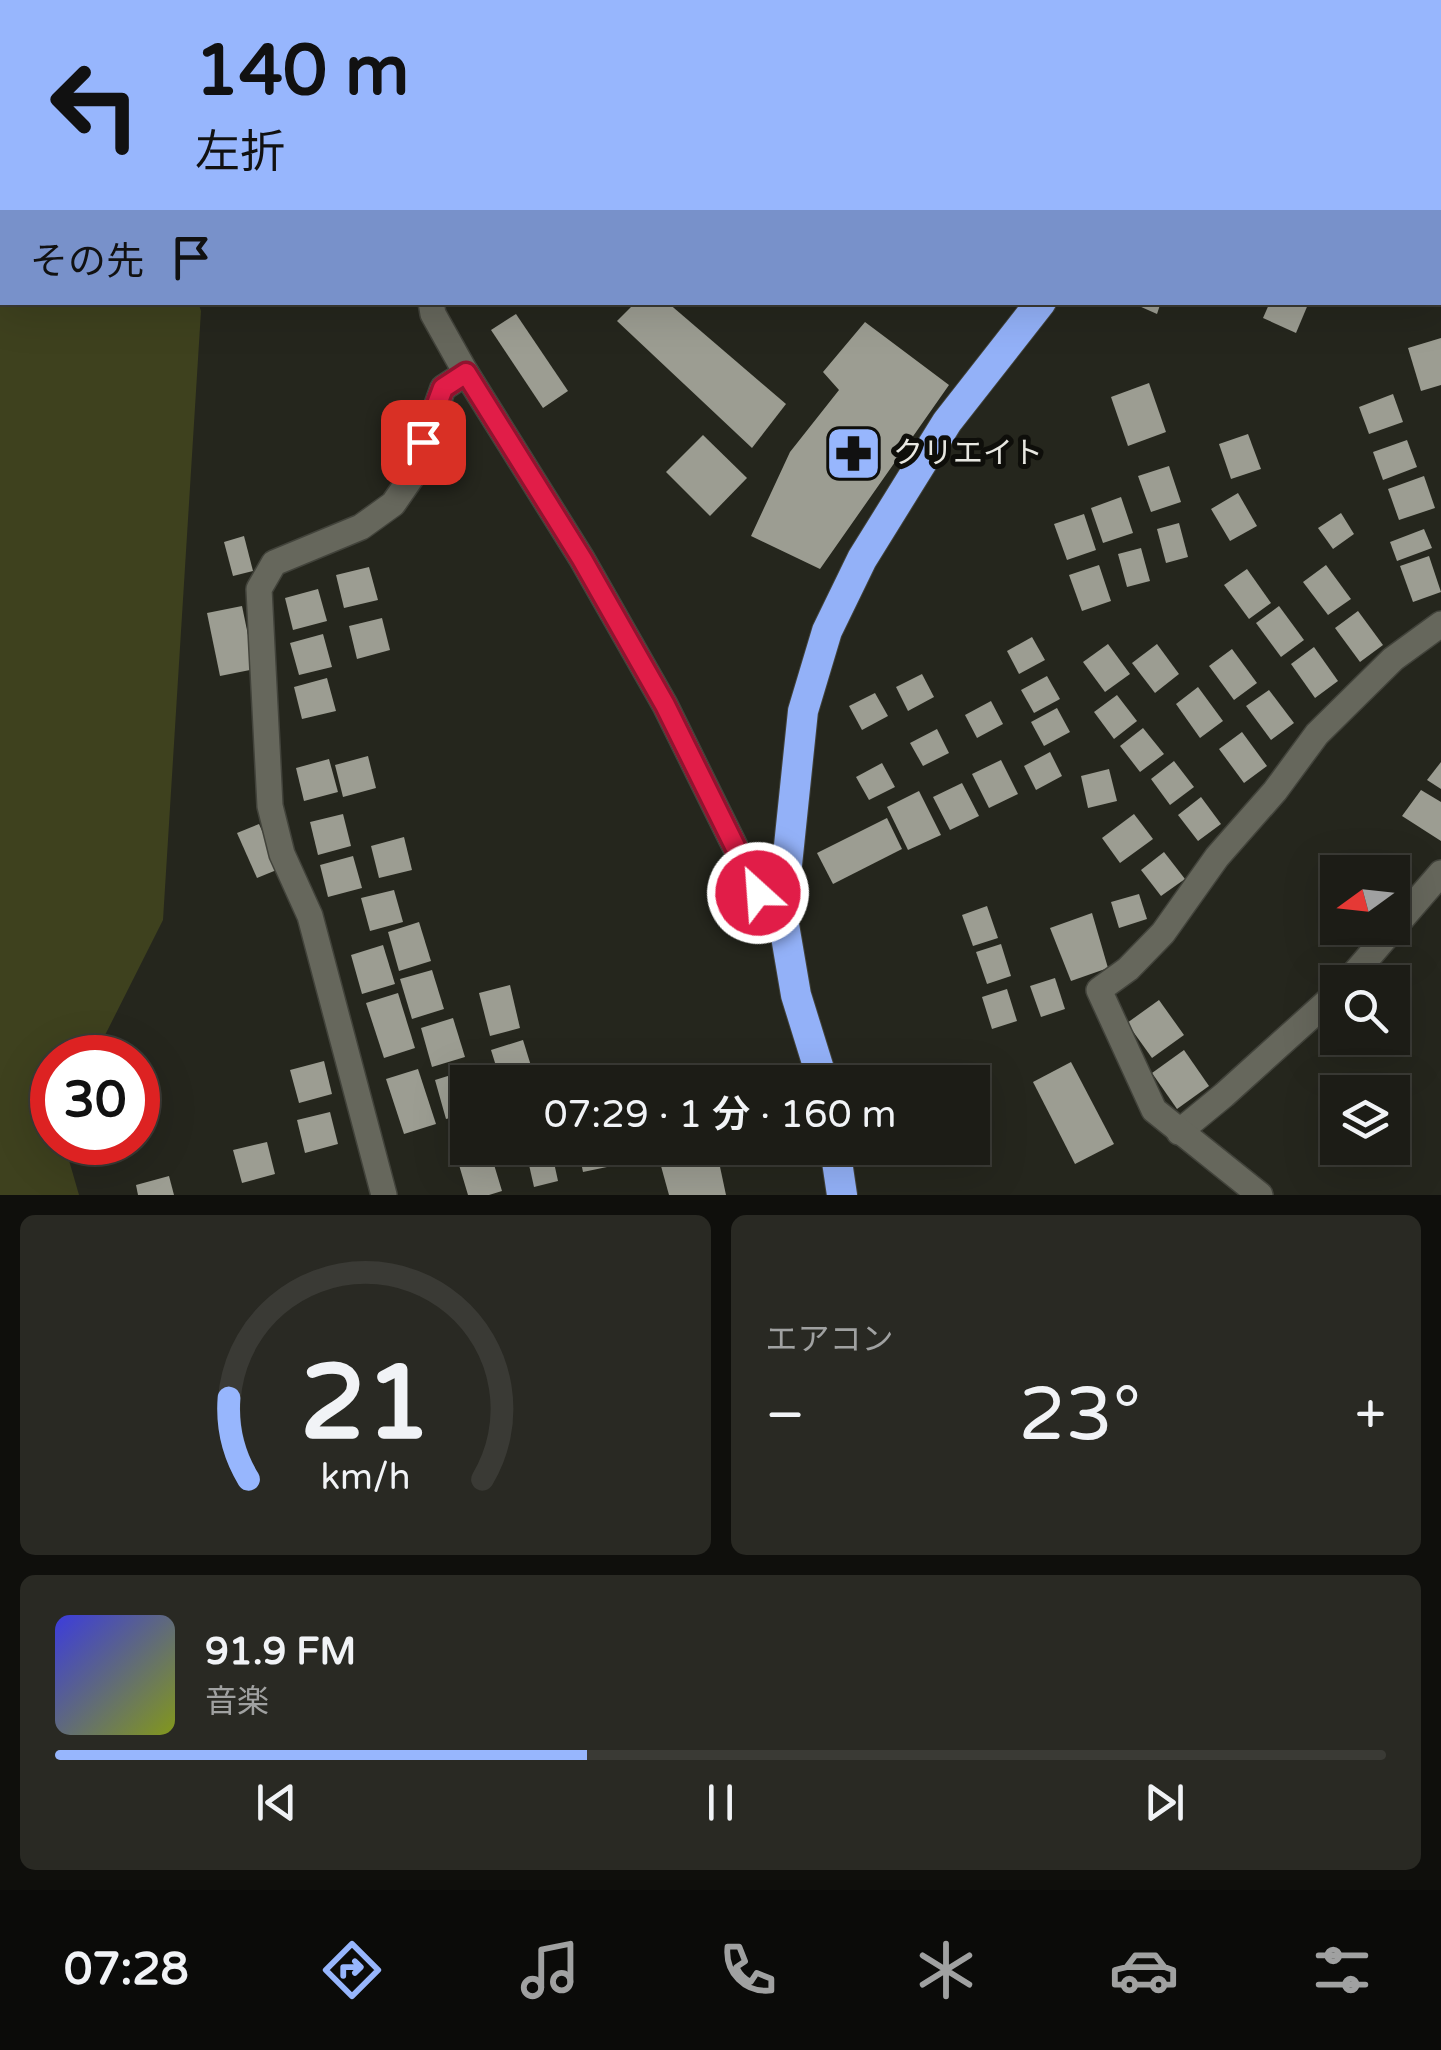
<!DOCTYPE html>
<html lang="ja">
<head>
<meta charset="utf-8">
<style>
	:root { --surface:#1c1c16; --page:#292923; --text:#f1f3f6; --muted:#a0a1a1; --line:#3a3a35; --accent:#97b6fd }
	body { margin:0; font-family:"Varela Round","Noto Sans JP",sans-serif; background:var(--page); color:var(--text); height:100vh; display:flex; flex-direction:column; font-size:38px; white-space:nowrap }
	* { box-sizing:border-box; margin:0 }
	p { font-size:32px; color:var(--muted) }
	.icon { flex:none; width:55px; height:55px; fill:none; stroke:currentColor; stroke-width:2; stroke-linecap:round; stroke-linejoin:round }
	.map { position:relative; height:1195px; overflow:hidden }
	.side { display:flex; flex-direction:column; gap:20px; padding:20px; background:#0f0f0c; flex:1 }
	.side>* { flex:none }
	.hud { position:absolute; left:0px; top:0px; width:1442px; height:305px; box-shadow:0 10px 40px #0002,0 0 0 2px var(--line); background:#97b6fd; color:#111; overflow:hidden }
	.needle { width:65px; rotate:255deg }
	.tools { position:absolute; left:1320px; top:855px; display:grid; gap:20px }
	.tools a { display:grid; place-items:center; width:90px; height:90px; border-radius:0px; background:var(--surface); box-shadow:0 10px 40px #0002,0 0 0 2px var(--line); font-size:50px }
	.speed { position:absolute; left:30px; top:1035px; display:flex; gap:20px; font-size:50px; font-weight:700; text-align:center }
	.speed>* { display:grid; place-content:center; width:130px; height:130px; border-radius:50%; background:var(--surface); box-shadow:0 10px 40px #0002,0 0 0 2px var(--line); line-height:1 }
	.speed .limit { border:15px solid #d22; background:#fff; color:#111 }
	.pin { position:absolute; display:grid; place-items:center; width:85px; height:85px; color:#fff; margin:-42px; border-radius:20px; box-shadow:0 5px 15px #0006 }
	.me { position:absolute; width:110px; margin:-55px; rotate:334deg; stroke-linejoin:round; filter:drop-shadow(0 0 8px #0008) }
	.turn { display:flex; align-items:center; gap:35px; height:210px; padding:0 30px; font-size:45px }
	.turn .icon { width:130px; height:130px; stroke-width:2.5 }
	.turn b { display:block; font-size:70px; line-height:85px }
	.then { display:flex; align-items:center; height:95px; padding:0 30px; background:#0003; gap:20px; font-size:38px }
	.big { font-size:75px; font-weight:600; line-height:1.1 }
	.side .widget { flex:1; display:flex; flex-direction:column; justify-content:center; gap:15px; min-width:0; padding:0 35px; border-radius:15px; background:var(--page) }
	.side .dial { align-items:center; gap:0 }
	.dial svg { height:260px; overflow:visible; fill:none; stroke:var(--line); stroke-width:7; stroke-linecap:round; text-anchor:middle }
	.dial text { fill:var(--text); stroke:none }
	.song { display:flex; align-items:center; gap:30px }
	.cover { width:120px; height:120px; border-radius:15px; background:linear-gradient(135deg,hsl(240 70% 55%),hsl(70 70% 35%)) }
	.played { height:10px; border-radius:5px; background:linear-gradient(90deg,var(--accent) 40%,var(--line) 40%) }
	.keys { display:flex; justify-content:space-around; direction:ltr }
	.heat { display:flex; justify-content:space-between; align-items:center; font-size:55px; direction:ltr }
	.side .tiles { flex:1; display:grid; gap:20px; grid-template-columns:1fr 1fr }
	.widget:last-child { grid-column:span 2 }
	.trip { position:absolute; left:450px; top:1065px; width:540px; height:100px; border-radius:0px; background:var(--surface); box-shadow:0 10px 40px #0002,0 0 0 2px var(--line); font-weight:600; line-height:100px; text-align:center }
	.tab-bar { display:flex; height:160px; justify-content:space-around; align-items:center; background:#0b0b09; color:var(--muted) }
	.tab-bar .icon { width:70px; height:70px }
	.tab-bar .current { color:var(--accent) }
	.tab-bar b { font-size:45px; color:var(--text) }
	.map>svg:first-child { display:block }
	.green { fill:#3e411e }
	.building { fill:#9c9d92 }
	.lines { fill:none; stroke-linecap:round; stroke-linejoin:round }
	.minor-casing { stroke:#42433b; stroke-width:28 }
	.highway-casing { stroke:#42433b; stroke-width:32 }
	.minor { stroke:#66675c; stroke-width:25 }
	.highway { stroke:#93b1f8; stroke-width:30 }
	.route-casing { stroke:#92132f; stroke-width:25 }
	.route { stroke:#e11d48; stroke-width:18 }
	.labels { text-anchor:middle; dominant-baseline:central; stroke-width:10; stroke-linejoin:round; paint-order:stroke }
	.poi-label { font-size:30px; fill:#e7e7e1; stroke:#0e0e0a; text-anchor:start }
</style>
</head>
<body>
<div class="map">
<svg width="1441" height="1195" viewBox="0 0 1441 1195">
	<rect width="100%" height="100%" fill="#25261d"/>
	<path class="green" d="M 0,0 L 102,0 L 103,2 L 2,2 L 2,302 L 198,302 L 201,311 L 163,920 L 94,1057 L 52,1058 L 52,1142 L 64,1143 L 79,1195 L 0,1195 Z"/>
	<g class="building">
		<path d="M 636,302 L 667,302 L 786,404 L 752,448 L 617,321 Z"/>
		<path d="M 1130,302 L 1161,302 L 1157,314 Z"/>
		<path d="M 1270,302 L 1309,302 L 1296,333 L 1263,318 Z"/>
		<path d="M 516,314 L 568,391 L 543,408 L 491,330 Z"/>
		<path d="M 865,322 L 949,385 L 820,569 L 751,536 L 790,452 L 839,390 L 823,372 Z"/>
		<path d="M 1441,338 L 1441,385 L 1421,391 L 1408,348 Z"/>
		<path d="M 1149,383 L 1166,432 L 1128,446 L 1111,397 Z"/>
		<path d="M 1393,394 L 1403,422 L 1369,434 L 1359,407 Z"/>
		<path d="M 1248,434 L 1261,469 L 1231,479 L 1219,444 Z"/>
		<path d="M 703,435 L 747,478 L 710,516 L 666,472 Z"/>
		<path d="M 1407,440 L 1417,467 L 1383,480 L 1373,452 Z"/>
		<path d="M 1169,466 L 1181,502 L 1151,512 L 1138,476 Z"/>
		<path d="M 1424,476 L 1435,508 L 1399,520 L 1388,489 Z"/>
		<path d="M 1238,493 L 1257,526 L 1230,541 L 1211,509 Z"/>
		<path d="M 1121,497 L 1133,533 L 1103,543 L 1091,508 Z"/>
		<path d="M 1341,513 L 1354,534 L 1333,549 L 1318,528 Z"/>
		<path d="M 1084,514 L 1096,550 L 1067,560 L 1054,524 Z"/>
		<path d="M 1179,523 L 1188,557 L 1166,563 L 1157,529 Z"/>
		<path d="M 1424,529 L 1432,548 L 1397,561 L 1390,542 Z"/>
		<path d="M 244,536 L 253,571 L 233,576 L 224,542 Z"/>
		<path d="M 1141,548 L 1150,581 L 1127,587 L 1118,554 Z"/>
		<path d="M 1429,556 L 1441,592 L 1413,602 L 1400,566 Z"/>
		<path d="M 1099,565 L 1111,601 L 1082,611 L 1069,575 Z"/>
		<path d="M 1326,565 L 1351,599 L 1328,615 L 1303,582 Z"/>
		<path d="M 369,567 L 378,600 L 344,608 L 336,575 Z"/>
		<path d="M 1247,569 L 1271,603 L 1249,619 L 1224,585 Z"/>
		<path d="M 318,589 L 327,621 L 293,630 L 285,598 Z"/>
		<path d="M 242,606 L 255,669 L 220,676 L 207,613 Z"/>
		<path d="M 1279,606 L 1304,640 L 1281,657 L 1256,623 Z"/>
		<path d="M 1358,611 L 1383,645 L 1360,662 L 1335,628 Z"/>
		<path d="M 382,618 L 390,650 L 357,659 L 349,626 Z"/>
		<path d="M 323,634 L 332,667 L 299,675 L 290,643 Z"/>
		<path d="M 1032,637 L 1045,660 L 1019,674 L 1007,651 Z"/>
		<path d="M 1108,644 L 1130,674 L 1105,692 L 1083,662 Z"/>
		<path d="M 1157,644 L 1179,674 L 1155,693 L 1132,663 Z"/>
		<path d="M 1314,647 L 1338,681 L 1315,698 L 1291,664 Z"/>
		<path d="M 1232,649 L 1257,683 L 1234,700 L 1209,666 Z"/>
		<path d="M 922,674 L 934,697 L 908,711 L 896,687 Z"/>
		<path d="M 1047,676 L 1060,699 L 1034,713 L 1021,690 Z"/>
		<path d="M 327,678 L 336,711 L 302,719 L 294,687 Z"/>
		<path d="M 1198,687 L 1223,721 L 1200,738 L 1176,704 Z"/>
		<path d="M 1269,690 L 1294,723 L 1271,740 L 1246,706 Z"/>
		<path d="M 875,693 L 888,716 L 862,730 L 849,706 Z"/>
		<path d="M 1117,695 L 1137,721 L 1114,739 L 1094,712 Z"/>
		<path d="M 991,701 L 1003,724 L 977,738 L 965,715 Z"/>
		<path d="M 1057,708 L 1070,732 L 1044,746 L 1031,722 Z"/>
		<path d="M 1143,728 L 1164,754 L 1140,772 L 1120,746 Z"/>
		<path d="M 937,729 L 949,753 L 923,766 L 910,743 Z"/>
		<path d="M 1242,732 L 1267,766 L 1244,783 L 1219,749 Z"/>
		<path d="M 1050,752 L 1062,776 L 1036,790 L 1024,766 Z"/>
		<path d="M 368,756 L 376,788 L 343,797 L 335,765 Z"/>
		<path d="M 329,759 L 338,792 L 304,801 L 296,768 Z"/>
		<path d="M 1001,760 L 1018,794 L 989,808 L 972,774 Z"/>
		<path d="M 1174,761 L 1194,787 L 1170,805 L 1151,779 Z"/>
		<path d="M 1441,762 L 1441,789 L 1427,780 Z"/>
		<path d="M 882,763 L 895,787 L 869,800 L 856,777 Z"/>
		<path d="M 1109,769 L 1117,801 L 1088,808 L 1081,776 Z"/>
		<path d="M 962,783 L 979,816 L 950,830 L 933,797 Z"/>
		<path d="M 1421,790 L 1441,802 L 1441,841 L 1402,816 Z"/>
		<path d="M 919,791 L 941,835 L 908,850 L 887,807 Z"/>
		<path d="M 1201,797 L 1221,824 L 1198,841 L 1178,815 Z"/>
		<path d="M 343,814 L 351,846 L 318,855 L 310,822 Z"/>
		<path d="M 1134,814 L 1153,839 L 1120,863 L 1102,838 Z"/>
		<path d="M 887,818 L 902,849 L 833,884 L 817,853 Z"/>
		<path d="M 259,824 L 279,869 L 257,878 L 237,833 Z"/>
		<path d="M 404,837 L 412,870 L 379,878 L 371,846 Z"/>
		<path d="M 1164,852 L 1185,879 L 1161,896 L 1141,870 Z"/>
		<path d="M 353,856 L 362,888 L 328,897 L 320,865 Z"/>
		<path d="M 394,890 L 403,922 L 370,931 L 361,898 Z"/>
		<path d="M 1139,894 L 1147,919 L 1119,928 L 1111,902 Z"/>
		<path d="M 987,906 L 998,938 L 973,946 L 962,915 Z"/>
		<path d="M 1092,913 L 1108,968 L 1071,981 L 1050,928 Z"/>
		<path d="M 419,922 L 431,961 L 399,971 L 388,932 Z"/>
		<path d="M 1001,944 L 1011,976 L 987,984 L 976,952 Z"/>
		<path d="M 383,945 L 395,984 L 362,994 L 351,955 Z"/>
		<path d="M 432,970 L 444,1009 L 412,1019 L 400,979 Z"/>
		<path d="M 1055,978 L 1065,1009 L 1041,1017 L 1030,986 Z"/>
		<path d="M 510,985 L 520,1028 L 490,1036 L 479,993 Z"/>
		<path d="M 1007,989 L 1017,1021 L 992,1029 L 982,997 Z"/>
		<path d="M 398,993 L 415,1048 L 384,1058 L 366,1003 Z"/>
		<path d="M 1159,1000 L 1184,1035 L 1152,1058 L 1127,1023 Z"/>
		<path d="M 453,1018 L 465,1057 L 432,1067 L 421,1028 Z"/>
		<path d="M 523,1040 L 536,1082 L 501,1082 L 491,1050 Z"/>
		<path d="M 1184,1050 L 1209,1086 L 1177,1109 L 1152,1073 Z"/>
		<path d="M 324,1061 L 332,1094 L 299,1103 L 290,1070 Z"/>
		<path d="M 1071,1062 L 1114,1144 L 1075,1164 L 1033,1082 Z"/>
		<path d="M 598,1064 L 603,1082 L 566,1082 L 564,1073 Z"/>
		<path d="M 418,1069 L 436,1124 L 404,1134 L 386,1079 Z"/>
		<path d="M 467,1070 L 471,1082 L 468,1082 L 468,1113 L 446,1119 L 435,1080 Z"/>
		<path d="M 330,1112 L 338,1144 L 305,1153 L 297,1120 Z"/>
		<path d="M 468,1141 L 468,1148 L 489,1148 L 502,1191 L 489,1195 L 468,1195 L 453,1145 Z"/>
		<path d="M 267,1142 L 275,1174 L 242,1183 L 233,1150 Z"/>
		<path d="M 578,1148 L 603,1148 L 607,1167 L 583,1172 Z"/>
		<path d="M 656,1148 L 716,1148 L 726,1195 L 669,1195 Z"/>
		<path d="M 551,1149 L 558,1181 L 534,1187 L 527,1156 Z"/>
		<path d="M 169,1176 L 174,1195 L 138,1195 L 136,1185 Z"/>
	</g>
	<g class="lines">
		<defs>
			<g id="minor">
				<path d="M 404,0 L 404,2"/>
				<path d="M 843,2 L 844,0"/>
				<path d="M 431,302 L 433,314 L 466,373 L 582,559 L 665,705 L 758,893 L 782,913"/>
				<path d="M 1347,982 L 1441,873"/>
				<path d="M 1179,1132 L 1224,1095 L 1338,992"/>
				<path d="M 384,1195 L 310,916 L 282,854 L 270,806 L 259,589 L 274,563 L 361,527 L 393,504 L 411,478 L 443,388 L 466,373"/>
				<path d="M 1260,1195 L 1154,1110 L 1099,990 L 1128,969 L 1163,933 L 1217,857 L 1275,791 L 1317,734 L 1393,659 L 1441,624"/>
			</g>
			<g id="highway">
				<path d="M 1168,2 L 1169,0"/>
				<path d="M 823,1082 L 796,995 L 782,913 L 803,711 L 827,631 L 862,559 L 947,422 L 1041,302"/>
				<path d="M 835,1148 L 842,1195"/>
			</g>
		</defs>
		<use href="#minor" class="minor-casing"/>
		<use href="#highway" class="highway-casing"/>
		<use href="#minor" class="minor"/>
		<use href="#highway" class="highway"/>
	</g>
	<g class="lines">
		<defs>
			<path id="route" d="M 423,442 L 443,388 L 466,373 L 582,559 L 665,705 L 758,893"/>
		</defs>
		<use href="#route" class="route-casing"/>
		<use href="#route" class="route"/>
	</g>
	<defs>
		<symbol id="pharmacy-square" viewBox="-11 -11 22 22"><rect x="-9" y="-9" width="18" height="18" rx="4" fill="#97b6fd" stroke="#0e0e0a"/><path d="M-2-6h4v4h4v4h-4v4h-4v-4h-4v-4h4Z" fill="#111"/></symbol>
	</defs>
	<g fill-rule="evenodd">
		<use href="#pharmacy-square" x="822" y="422" width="63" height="63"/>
	</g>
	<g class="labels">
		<g class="poi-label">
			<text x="893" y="453">クリエイト</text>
		</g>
	</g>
</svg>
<div class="tools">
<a><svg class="needle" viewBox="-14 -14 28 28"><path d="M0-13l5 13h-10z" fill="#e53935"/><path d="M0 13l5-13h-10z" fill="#a0a1a1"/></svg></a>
<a><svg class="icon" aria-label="search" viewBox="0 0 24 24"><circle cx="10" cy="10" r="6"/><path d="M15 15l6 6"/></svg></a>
<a><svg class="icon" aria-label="layers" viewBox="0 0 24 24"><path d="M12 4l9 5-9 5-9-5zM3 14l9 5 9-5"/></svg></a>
</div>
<div class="speed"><div class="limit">30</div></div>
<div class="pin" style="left:423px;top:442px;background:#d93025"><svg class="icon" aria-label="arrive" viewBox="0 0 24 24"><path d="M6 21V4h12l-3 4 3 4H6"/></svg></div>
<svg class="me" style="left:758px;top:893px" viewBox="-20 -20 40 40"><circle r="17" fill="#e11d48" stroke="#fff" stroke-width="3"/><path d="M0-11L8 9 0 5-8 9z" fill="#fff"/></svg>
<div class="trip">07:29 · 1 分 · 160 m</div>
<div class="hud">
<div class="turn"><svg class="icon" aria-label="left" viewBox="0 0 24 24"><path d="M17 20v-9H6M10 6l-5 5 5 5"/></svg><div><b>140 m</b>左折</div></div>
<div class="then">その先<svg class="icon" aria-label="arrive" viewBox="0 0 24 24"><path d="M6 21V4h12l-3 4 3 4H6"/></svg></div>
</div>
</div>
<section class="side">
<div class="tiles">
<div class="widget dial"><svg viewBox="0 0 100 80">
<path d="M14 69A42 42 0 1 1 86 69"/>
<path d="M14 69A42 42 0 0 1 8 44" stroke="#97b6fd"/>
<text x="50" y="56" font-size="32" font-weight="700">21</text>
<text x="50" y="72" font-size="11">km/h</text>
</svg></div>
<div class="widget"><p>エアコン</p>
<div class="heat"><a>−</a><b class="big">23°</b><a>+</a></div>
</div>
<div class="widget">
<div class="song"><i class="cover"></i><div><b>91.9 FM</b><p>音楽</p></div></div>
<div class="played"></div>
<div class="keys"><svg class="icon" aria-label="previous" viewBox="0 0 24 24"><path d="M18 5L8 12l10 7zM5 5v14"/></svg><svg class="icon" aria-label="pause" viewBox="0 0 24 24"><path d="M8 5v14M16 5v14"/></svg><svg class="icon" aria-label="next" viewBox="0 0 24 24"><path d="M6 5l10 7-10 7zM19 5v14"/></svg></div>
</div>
</div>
</section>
<nav class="tab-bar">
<b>07:28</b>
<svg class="icon current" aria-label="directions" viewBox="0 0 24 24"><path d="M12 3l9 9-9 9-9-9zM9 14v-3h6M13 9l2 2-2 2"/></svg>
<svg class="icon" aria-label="music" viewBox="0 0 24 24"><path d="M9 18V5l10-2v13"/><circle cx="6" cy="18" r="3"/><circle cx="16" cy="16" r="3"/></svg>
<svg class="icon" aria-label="phone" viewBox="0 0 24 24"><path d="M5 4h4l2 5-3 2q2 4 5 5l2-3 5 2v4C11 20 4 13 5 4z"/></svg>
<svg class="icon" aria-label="climate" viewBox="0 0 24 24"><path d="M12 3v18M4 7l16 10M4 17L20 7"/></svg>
<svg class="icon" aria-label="car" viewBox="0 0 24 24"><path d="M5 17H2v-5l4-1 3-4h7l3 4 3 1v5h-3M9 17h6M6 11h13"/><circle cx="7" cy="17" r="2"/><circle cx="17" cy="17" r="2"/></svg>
<svg class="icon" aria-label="filters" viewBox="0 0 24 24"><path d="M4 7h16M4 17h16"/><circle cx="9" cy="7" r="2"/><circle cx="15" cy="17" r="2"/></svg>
</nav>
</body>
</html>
